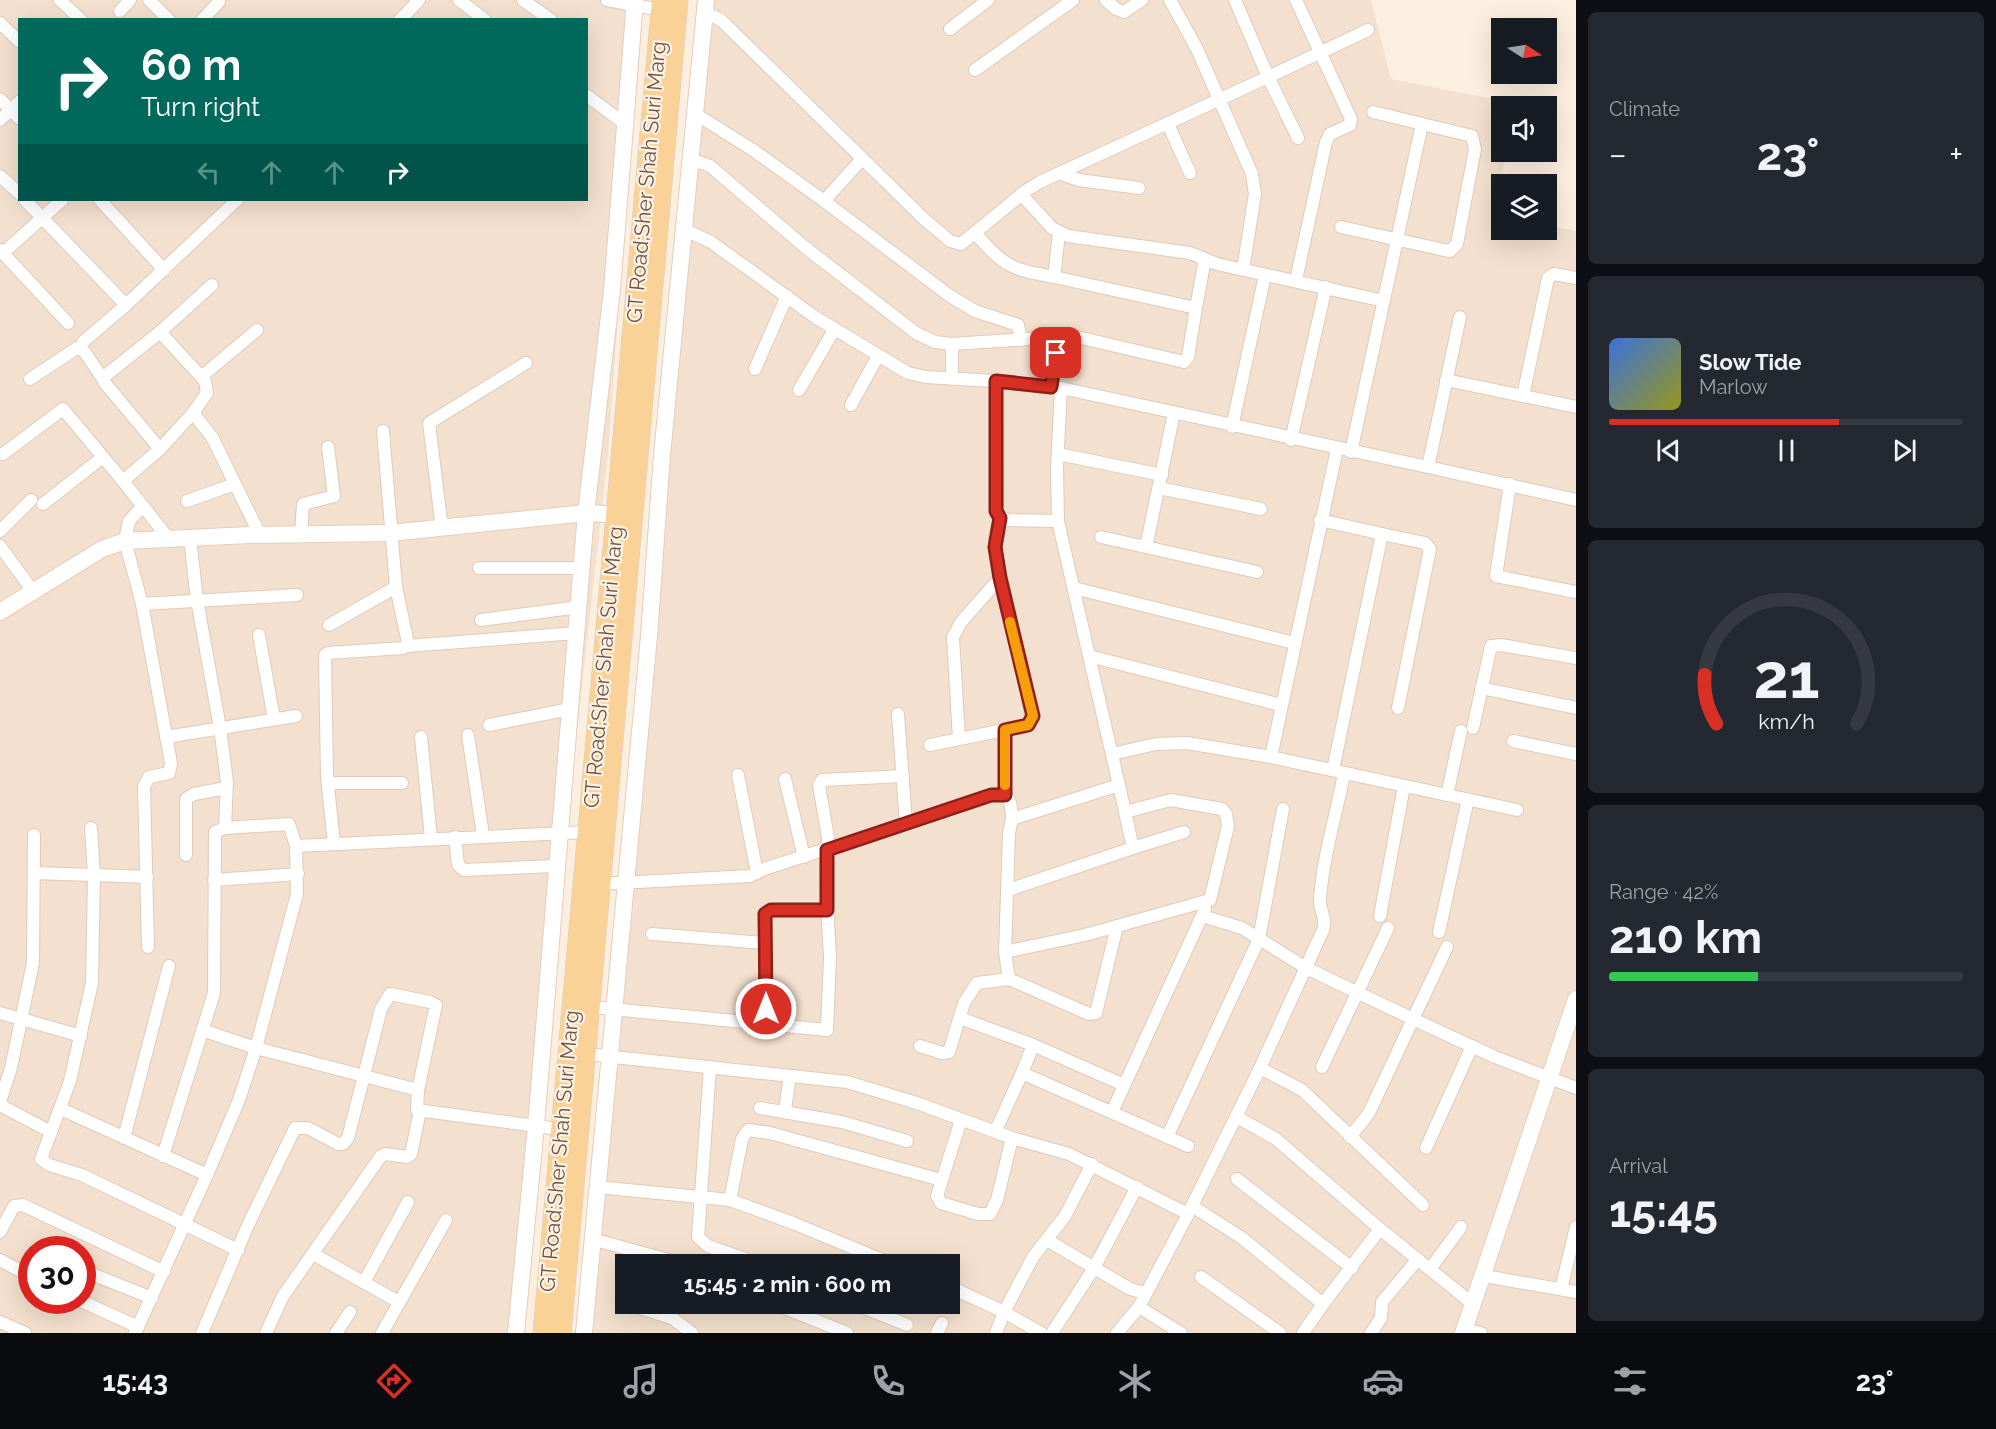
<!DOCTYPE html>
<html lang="en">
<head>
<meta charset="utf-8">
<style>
	:root { --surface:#171b24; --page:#242831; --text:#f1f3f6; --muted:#9ea1a6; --line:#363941; --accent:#d93025 }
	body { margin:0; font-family:Raleway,sans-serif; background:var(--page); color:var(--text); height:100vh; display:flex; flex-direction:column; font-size:22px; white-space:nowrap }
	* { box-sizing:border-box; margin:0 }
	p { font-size:20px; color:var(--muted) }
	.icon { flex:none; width:33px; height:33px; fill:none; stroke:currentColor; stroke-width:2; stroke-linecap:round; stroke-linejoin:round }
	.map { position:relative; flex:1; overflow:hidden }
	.details { display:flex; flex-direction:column; gap:12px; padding:12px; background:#0d0f14; width:420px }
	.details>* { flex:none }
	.guide { position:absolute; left:18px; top:18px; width:570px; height:183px; border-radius:0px; box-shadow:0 6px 24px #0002; background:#00695c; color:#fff; overflow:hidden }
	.needle { width:39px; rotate:102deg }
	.tools { position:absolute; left:1491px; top:18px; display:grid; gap:12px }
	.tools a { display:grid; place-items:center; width:66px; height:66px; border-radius:0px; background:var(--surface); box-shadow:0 6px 24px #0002; font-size:30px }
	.speed { position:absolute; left:18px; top:1236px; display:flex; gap:12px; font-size:30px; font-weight:700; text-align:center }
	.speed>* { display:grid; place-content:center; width:78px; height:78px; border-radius:50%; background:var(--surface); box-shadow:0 6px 24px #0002; line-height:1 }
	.speed .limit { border:9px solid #d22; background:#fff; color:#111 }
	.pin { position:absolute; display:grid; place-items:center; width:51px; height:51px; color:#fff; margin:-26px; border-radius:12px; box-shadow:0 3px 9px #0006 }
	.me { position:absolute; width:66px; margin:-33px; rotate:0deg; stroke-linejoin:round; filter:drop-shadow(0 0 4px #0008) }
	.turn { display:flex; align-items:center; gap:21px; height:126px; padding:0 24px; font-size:27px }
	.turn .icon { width:78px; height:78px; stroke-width:2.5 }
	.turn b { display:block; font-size:42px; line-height:51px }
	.lanes { display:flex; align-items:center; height:57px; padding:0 24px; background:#0003; justify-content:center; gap:30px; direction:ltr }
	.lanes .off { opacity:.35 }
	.big { font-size:45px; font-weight:700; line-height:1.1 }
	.details .card { flex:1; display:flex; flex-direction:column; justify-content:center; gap:9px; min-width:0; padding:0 21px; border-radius:9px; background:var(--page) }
	.details .dial { align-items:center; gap:0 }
	.dial svg { height:156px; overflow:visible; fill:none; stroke:var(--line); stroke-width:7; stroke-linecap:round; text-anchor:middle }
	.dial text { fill:var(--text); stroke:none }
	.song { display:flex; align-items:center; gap:18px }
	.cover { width:72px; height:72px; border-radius:9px; background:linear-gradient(135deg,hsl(220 70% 55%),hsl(60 70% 35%)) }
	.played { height:6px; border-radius:3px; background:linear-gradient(90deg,var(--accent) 65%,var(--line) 65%) }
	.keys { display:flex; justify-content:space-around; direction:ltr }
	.heat { display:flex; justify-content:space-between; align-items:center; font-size:33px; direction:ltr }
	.charge { height:9px; border-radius:4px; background:linear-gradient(90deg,#34c759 42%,var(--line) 0) }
	.trip { position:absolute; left:615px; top:1254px; width:345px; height:60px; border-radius:0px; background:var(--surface); box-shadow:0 6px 24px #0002; font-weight:700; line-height:60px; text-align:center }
	.tabs { display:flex; height:96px; justify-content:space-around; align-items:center; background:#090b0e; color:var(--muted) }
	.tabs .icon { width:42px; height:42px }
	.tabs .active { color:var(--accent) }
	.tabs b { font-size:27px; color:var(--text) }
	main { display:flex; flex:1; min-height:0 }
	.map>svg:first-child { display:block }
	.residential { fill:#f3e0ce; fill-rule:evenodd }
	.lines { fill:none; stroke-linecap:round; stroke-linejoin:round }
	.street-casing { stroke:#dfcbbb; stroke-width:14 }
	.secondary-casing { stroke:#e6cdbc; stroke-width:18 }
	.primary-casing { stroke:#d7cfcb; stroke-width:21 }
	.street { stroke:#fff; stroke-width:12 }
	.secondary { stroke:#fff; stroke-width:16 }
	.primary { stroke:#fad197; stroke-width:20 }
	.route-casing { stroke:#8d1f18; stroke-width:15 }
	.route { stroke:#d93025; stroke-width:10 }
	.slow { stroke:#f59e0b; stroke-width:10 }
	.labels { text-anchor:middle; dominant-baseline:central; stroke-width:4.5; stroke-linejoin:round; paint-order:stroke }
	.street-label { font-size:21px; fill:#715447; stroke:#fff3e5 }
</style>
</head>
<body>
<main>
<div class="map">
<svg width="1576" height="1333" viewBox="0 0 1576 1333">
	<rect width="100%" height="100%" fill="#fcefdf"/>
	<g class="residential">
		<path d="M 0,0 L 641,0 L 608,454 L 519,1247 L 513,1333 L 0,1333 ZM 20,20 L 586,20 L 586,200 L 20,200 ZM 32,1250 L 82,1250 L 82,1300 L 32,1300 Z"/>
		<path d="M 708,0 L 1371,0 L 1391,79 L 1514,103 L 1514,106 L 1502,106 L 1502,152 L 1506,152 L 1495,214 L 1501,215 L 1502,230 L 1546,230 L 1547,225 L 1576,231 L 1576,1333 L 589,1333 ZM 626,1264 L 950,1264 L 950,1304 L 626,1304 Z"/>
	</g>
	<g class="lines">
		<defs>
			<g id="street">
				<path d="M 60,0 L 81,20"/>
				<path d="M 149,0 L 169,20"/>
				<path d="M 459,0 L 485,20"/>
				<path d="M 523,0 L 551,20"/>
				<path d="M 607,0 L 661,10"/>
				<path d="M 1106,0 L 1116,9 L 1124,12 L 1142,0"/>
				<path d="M 1170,0 L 1197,49 L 1252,174 L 1255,194 L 1243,270"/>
				<path d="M 120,11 L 130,0"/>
				<path d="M 704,12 L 721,20 L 924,219 L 950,241 L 961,244 L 1027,190 L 1040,182 L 1268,77 L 1235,0"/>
				<path d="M 202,20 L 219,2"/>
				<path d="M 400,20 L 419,0"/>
				<path d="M 0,23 L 20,42"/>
				<path d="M 950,29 L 988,0"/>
				<path d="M 975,70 L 1073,0"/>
				<path d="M 586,95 L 625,124"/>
				<path d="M 0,99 L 20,119"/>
				<path d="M 694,113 L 753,150 L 824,201 L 950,296 L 975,311 L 1018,325 L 1021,340"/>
				<path d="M 0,120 L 20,101"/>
				<path d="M 1168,124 L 1190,173"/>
				<path d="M 1298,138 L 1268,77 L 1368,30"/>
				<path d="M 689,159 L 710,166 L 806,248 L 916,333 L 935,342 L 952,344 L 1073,336 L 1184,362 L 1188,357 L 1196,308"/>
				<path d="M 1061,174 L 1079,180 L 1139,188"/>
				<path d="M 0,176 L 20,194"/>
				<path d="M 1021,194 L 1052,228 L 1068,236 L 1190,253 L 1217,264 L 1384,301"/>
				<path d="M 25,200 L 126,305"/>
				<path d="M 100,200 L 164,270"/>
				<path d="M 824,201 L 862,159"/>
				<path d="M 1341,227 L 1444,250 L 1450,251 L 1457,244 L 1475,149 L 1472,136 L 1373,112"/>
				<path d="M 683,229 L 711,242 L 815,317 L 908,373 L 926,377 L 1010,382 L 1061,388 L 1057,468 L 1058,521 L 1089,656"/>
				<path d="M 975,233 C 1005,267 1010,269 1054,277"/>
				<path d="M 1059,233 L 1054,277 L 1196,308 L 1205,259"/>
				<path d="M 0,250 L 68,323"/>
				<path d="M 3,253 L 62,200"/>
				<path d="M 1296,280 L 1326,142 L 1330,134 L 1350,125 L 1351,119 L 1296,0"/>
				<path d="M 160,332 L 212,285"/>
				<path d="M 83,342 L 126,305 L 237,200"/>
				<path d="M 952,344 L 952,379"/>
				<path d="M 755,369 L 787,296"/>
				<path d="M 201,377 L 257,330"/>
				<path d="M 30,379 L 77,348 L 84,351 L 103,379"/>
				<path d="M 1446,380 L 1576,407"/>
				<path d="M 996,381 L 997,514 L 1007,520 L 1058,521"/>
				<path d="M 1051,387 L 1058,336"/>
				<path d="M 1061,388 L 1428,467 L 1460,317"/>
				<path d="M 799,390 L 834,330"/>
				<path d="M 1523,396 L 1548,278 L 1554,274 L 1576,278"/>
				<path d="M 851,405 L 878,356"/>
				<path d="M 1232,427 L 1265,275"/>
				<path d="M 1291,440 L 1326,287"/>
				<path d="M 160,449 L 104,382 L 105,376 L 160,332 L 205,381 L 207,393 L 193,413"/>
				<path d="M 1337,449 L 1271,757 L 1517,810"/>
				<path d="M 1351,452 L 1422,124"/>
				<path d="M 3,454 L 63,409 L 123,481"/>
				<path d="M 1058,454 L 1162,475"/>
				<path d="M 1428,467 L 1576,500"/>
				<path d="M 1510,484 L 1496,576 L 1576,592"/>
				<path d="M 1159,488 L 1261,509"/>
				<path d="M 187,501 L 235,484"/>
				<path d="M 43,504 L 103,457"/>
				<path d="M 142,507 L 129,521 L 125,541 L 142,604 L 171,763 L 169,773 L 149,777 L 144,786 L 148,947"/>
				<path d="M 1320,520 L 1382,534 L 1333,770"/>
				<path d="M 442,529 L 429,423 L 526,363"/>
				<path d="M 0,531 L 31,500"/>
				<path d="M 301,534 L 303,504 L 334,496 L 328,447"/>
				<path d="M 1382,534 L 1425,543 L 1430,549 L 1398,708"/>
				<path d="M 1101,537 L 1257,572"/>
				<path d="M 190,538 L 197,600 L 220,728 L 227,782 L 225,828"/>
				<path d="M 169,539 L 123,481 L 160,449 L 193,413 L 212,437 L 260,535"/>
				<path d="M 0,546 L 32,590"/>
				<path d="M 1146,547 L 1174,413"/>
				<path d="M 479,568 L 583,568"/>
				<path d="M 1074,588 L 1294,643"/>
				<path d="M 142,604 L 297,595"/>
				<path d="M 481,620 L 579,607"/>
				<path d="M 329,625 L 396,587"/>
				<path d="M 259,635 L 274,719"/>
				<path d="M 407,646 L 577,633"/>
				<path d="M 1481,688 L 1576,708"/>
				<path d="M 898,714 L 906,824"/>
				<path d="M 489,725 L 570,709"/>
				<path d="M 1473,728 L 1491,646 L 1501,645 L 1576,658"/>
				<path d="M 1005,730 L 1005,795"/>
				<path d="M 468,735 L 483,835"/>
				<path d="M 166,737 L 296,716"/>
				<path d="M 421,737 L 431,838"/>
				<path d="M 959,739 L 953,637 L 961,622 L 1000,578"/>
				<path d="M 1513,741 L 1576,754"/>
				<path d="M 930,745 L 1028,725 L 1033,721 L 996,555 L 995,538 L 1000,518"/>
				<path d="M 1112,754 L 1156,744 L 1187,743 L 1271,757"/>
				<path d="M 738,775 L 757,873"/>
				<path d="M 785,779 L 804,857"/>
				<path d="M 328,783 L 402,783"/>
				<path d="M 1119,785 L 1133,848 L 1184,832"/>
				<path d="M 1447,795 L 1461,731"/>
				<path d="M 91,828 L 94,875 L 147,877"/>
				<path d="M 455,837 L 458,865 L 464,870 L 556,866"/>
				<path d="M 334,843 L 327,777 L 325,655 L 328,653 L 403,648 L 408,643 L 396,587 L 383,431"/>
				<path d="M 296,846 L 588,832"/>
				<path d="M 186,855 L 186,799 L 194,794 L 226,788"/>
				<path d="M 34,873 L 94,875 L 92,983 L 70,1081 L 41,1159 L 49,1165 L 82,1175 L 238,1250"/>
				<path d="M 214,880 L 298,874"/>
				<path d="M 600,884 L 750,876 L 761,870 L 997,794 C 1012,793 1011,807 1012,819"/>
				<path d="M 1008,890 L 1133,848"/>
				<path d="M 1202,916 L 1242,928 L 1306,968 L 1413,1019 L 1369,1113 L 1350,1137"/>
				<path d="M 1380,916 L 1404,786"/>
				<path d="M 1439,932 L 1468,799"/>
				<path d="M 652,934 L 765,943"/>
				<path d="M 1447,947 L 1413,1019 L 1495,1057 L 1576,1088"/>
				<path d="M 1005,952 L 1085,935 L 1210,900 L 1228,826 L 1226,814 L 1222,809 L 1171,800 L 1125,812"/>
				<path d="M 1009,979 L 1005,952 L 1009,833 L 1012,819 L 1119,785 L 1089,656 L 1281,705"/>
				<path d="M 591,1007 L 827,1030 L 830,957 L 826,884 L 828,838 L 819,785 L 822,780 L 903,776"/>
				<path d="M 0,1013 L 81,1036"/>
				<path d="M 960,1018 L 1033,1045 L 1124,1085"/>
				<path d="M 765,1025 L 765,914 L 771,910 L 827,910"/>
				<path d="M 202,1030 L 256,1048 L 418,1090"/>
				<path d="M 920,1046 L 942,1053 L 949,1052 L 964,1003 L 977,983 L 1009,979 L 1089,1014 L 1096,1013 L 1117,926"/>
				<path d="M 586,1054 L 847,1082 L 917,1103 L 1012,1138 L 1069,1154 L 1188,1214"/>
				<path d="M 710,1067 L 698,1237 L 708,1246 L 759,1264"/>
				<path d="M 1322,1067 L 1388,928"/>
				<path d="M 1260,1068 L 1302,1090 L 1423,1205"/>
				<path d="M 1022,1073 L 1033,1045"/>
				<path d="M 0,1102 L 11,1068 L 33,963 L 34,835"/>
				<path d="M 0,1105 L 51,1132"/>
				<path d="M 760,1108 L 842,1122 L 907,1141"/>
				<path d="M 61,1109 L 207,1175"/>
				<path d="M 785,1110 L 790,1076"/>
				<path d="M 1112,1112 L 1205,909"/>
				<path d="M 1237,1117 L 1276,1139 L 1380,1229 L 1323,1304"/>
				<path d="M 961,1120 L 937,1196 L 941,1203 L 978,1214 L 990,1214 L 997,1200 L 1012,1138"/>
				<path d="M 995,1132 L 1022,1073 L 1188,1146"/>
				<path d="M 1167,1137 L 1259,939 L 1283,809"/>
				<path d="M 124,1138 L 169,966"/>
				<path d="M 1426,1148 L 1472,1046"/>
				<path d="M 1237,1179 L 1352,1268"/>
				<path d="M 597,1187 L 730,1200 L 793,1223 L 892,1264"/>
				<path d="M 730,1200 L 742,1139 L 748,1130 L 770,1133 L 941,1180"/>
				<path d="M 1192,1206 L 1242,1238 L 1323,1304 L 1303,1333"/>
				<path d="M 1380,1229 L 1473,1304"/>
				<path d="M 0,1232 L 14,1206 L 23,1205 L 164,1272"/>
				<path d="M 592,1239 L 683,1264"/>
				<path d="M 1047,1240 L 1130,1289 L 1145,1293"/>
				<path d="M 313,1254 L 399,1302"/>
				<path d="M 0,1260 L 32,1277"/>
				<path d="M 1430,1269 L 1461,1227"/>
				<path d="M 84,1271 L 152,1298"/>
				<path d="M 1484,1276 L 1576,1292"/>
				<path d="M 1201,1277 L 1280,1333"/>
				<path d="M 364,1282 L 408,1202"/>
				<path d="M 950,1287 L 1004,1312 L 1033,1257 L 1065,1216 L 1092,1164"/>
				<path d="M 1561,1289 L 1576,1227"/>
				<path d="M 79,1300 L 138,1327"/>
				<path d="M 627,1304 L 672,1318 L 692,1333"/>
				<path d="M 775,1304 L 847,1333"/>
				<path d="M 855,1304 L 907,1325"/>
				<path d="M 1139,1307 L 1181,1333"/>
				<path d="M 0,1322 L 25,1333"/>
				<path d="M 1464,1329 L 1481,1333"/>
				<path d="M 135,1333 L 207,1175 L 239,1100 L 256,1048 L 297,894 L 296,846 L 289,824 L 225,828 L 215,832 L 214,993 L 163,1156"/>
				<path d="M 202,1333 L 248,1225 L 295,1128 L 308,1128 L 338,1144 L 343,1144 L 348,1138 L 381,1009 L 390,994 L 430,1002 L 436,1005 L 418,1090 L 417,1110 L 566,1130"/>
				<path d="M 266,1333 L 283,1296 L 381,1156 L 385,1154 L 407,1157 L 411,1154 L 420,1111"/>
				<path d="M 336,1333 L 350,1312"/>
				<path d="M 382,1333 L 446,1220"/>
				<path d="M 937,1333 L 942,1323"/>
				<path d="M 996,1333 L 1004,1312 L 1041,1333"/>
				<path d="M 1052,1333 L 1094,1268 L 1137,1187"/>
				<path d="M 1117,1333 L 1139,1307 L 1186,1218 L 1260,1068 L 1323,930 C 1327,915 1319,912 1320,899 C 1323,857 1336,815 1344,774"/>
				<path d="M 1371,1333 L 1381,1318 L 1382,1302 L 1418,1259"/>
			</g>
			<g id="secondary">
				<path d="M 0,612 L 102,549 L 125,541 L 249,535 L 390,533 L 586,513 L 627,515"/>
				<path d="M 516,1333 L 536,1126 L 586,513 L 612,290 L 635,0"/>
				<path d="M 584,1333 L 649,636 L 662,455 L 706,0"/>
				<path d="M 1463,1333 L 1576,999"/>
			</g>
			<g id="primary">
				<path d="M 543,1333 L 662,0"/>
				<path d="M 561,1333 L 678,0"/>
			</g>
		</defs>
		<use href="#street" class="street-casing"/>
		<use href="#secondary" class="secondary-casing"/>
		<use href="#primary" class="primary-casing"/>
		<use href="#street" class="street"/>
		<use href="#secondary" class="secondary"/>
		<use href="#primary" class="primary"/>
	</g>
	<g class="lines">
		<defs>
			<path id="route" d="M 766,1009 L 765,914 L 771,910 L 827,910 L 827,850 L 991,795 L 1005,795 L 1005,730 L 1028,725 L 1033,716 L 1000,578 L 995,547 L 1000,518 L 996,511 L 996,381 L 1051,387 L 1056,353"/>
		</defs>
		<use href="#route" class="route-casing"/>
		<use href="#route" class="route"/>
		<path class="slow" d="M 1005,785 L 1005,730 L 1028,725 L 1033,716 L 1010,622"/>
	</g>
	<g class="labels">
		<g class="street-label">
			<text transform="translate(646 182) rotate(-85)">GT Road;Sher Shah Suri Marg</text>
			<text transform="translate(603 667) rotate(-85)">GT Road;Sher Shah Suri Marg</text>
			<text transform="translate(559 1151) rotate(-85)">GT Road;Sher Shah Suri Marg</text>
		</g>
	</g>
</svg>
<div class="tools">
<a><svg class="needle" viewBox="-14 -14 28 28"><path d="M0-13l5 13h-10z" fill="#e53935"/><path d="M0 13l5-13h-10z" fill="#9ea1a6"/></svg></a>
<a><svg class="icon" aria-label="sound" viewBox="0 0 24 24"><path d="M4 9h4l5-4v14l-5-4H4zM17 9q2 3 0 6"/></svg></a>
<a><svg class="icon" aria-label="layers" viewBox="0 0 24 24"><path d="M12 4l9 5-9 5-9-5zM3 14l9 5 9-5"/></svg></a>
</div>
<div class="speed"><div class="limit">30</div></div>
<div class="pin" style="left:1056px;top:353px;background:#d93025"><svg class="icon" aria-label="arrive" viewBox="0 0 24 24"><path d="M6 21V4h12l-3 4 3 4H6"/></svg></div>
<svg class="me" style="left:766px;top:1009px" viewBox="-20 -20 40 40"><circle r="17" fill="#d93025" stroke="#fff" stroke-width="3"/><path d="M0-11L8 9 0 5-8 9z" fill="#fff"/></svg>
<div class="trip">15:45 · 2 min · 600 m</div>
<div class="guide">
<div class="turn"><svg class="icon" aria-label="right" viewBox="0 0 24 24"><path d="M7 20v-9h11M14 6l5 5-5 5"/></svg><div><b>60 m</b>Turn right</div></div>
<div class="lanes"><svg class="icon off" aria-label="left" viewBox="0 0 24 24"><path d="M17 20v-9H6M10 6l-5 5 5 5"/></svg><svg class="icon off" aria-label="ahead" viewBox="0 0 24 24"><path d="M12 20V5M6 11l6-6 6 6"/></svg><svg class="icon off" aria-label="ahead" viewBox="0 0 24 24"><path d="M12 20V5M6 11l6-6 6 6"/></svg><svg class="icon" aria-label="right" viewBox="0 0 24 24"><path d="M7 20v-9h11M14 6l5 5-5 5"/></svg></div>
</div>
</div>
<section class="details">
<div class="card"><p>Climate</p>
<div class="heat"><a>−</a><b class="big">23°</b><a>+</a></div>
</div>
<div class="card">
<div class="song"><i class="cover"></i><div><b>Slow Tide</b><p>Marlow</p></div></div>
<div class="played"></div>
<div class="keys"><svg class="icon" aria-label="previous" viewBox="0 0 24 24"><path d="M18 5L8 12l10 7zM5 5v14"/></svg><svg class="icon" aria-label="pause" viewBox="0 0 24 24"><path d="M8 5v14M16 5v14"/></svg><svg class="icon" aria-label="next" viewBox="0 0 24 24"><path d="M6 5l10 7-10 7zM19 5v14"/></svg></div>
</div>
<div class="card dial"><svg viewBox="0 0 100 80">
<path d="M14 69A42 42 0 1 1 86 69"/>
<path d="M14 69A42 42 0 0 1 8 44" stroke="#d93025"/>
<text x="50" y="56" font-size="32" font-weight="700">21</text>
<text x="50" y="72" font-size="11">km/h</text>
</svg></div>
<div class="card"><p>Range · 42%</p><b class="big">210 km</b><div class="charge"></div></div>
<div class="card"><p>Arrival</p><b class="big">15:45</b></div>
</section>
</main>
<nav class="tabs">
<b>15:43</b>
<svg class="icon active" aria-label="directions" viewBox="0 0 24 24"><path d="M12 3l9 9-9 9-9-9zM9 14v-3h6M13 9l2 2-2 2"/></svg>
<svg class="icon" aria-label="music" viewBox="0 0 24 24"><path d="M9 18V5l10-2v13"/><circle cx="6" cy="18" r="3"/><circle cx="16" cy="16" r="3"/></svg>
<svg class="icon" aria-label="phone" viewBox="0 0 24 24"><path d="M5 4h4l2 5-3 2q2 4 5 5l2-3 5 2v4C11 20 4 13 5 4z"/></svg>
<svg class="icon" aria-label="climate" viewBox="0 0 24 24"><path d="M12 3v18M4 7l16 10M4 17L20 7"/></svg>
<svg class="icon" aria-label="car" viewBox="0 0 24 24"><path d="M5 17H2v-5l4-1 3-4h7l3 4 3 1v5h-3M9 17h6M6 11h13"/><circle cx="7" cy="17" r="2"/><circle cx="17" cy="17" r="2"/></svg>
<svg class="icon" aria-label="filters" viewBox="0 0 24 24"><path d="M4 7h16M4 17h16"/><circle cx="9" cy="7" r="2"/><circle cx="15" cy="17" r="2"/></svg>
<b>23°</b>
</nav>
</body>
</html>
